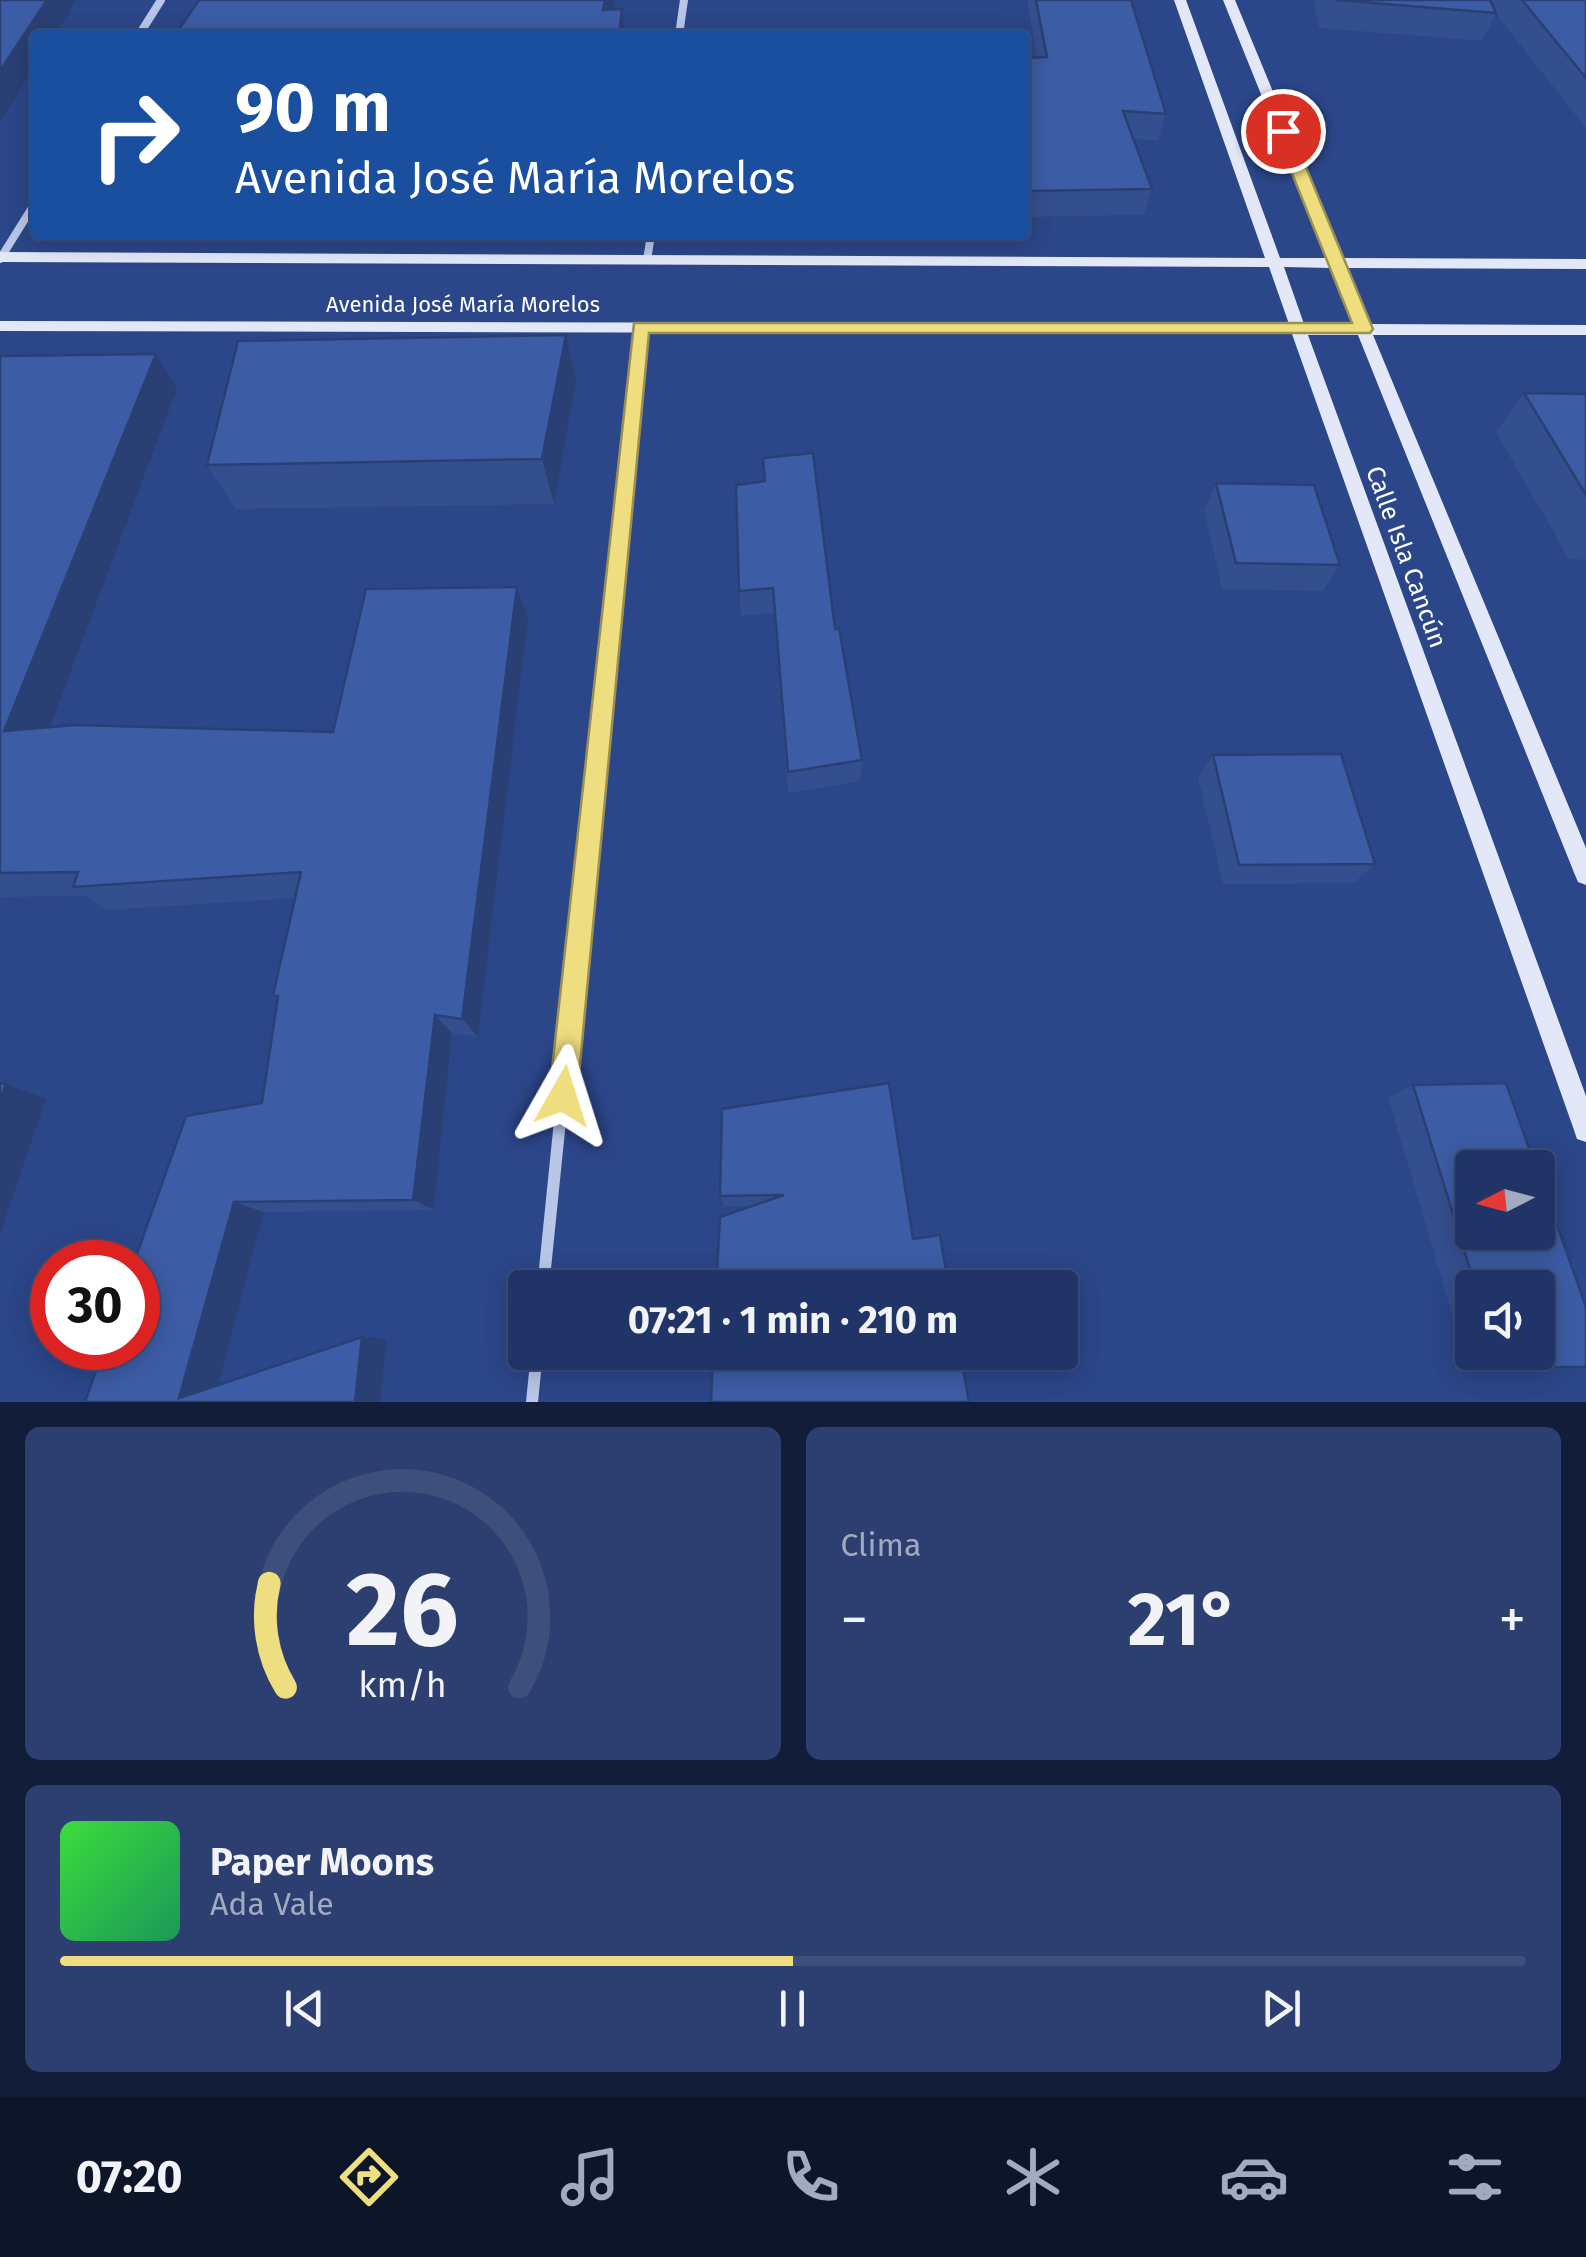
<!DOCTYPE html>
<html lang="es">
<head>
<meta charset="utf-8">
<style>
	:root { --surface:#203467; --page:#2d3f70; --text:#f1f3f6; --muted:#a2aac0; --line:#3d4f7b; --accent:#eede80 }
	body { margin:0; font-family:"Fira Sans",sans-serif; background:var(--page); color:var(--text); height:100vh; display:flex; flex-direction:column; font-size:38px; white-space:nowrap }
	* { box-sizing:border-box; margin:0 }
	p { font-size:32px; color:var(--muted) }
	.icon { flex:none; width:55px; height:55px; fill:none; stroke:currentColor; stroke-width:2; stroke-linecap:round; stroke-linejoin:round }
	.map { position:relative; height:1402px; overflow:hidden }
	.sheet { display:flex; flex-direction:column; gap:25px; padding:25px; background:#121d39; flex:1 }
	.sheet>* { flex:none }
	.guide { position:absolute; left:30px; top:30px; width:1000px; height:210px; border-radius:10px; box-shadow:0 5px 25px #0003,0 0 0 2px var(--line); background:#1a4fa0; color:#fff; overflow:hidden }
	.needle { width:65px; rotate:264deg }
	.buttons { position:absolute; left:1455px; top:1150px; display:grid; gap:20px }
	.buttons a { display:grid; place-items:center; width:100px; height:100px; border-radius:10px; background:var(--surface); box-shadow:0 5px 25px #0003,0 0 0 2px var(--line); font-size:50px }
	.speed { position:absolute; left:30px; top:1240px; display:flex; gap:20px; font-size:50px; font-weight:700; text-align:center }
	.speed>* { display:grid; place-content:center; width:130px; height:130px; border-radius:50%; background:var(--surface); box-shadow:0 5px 25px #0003,0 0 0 2px var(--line); line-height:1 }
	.speed .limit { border:15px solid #d22; background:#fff; color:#111 }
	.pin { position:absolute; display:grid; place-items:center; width:85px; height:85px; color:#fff; margin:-42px; border:5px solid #fff; border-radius:50%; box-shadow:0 2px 10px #0007 }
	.me { position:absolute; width:110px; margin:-55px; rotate:6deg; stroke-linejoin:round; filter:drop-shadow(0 0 8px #0008) }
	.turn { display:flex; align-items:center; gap:35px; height:210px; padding:0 40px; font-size:45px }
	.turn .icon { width:130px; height:130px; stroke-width:2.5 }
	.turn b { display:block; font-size:70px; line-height:85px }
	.big { font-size:75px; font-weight:700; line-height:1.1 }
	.sheet .tile { flex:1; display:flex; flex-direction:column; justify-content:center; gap:15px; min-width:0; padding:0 35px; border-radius:15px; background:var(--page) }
	.sheet .dial { align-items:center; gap:0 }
	.dial svg { height:260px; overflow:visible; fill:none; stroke:var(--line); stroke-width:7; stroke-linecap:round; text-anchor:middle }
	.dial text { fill:var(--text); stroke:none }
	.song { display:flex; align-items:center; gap:30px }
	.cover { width:120px; height:120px; border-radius:15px; background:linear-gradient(135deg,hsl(120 70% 55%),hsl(150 70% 35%)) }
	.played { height:10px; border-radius:5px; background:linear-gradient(90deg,var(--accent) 50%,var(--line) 50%) }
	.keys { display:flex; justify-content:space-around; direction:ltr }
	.heat { display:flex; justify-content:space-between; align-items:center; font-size:55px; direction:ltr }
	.sheet .tiles { flex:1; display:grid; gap:25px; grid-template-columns:1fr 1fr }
	.tile:last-child { grid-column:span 2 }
	.trip { position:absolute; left:508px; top:1270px; width:570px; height:100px; border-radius:10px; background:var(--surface); box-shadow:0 5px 25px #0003,0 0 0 2px var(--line); font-weight:700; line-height:100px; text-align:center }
	.menu { display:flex; height:160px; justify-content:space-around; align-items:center; background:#0d1529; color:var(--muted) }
	.menu .icon { width:70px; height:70px }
	.menu .current { color:var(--accent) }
	.menu b { font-size:45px; color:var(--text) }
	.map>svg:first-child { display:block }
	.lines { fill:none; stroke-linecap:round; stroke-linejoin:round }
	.street-far2 { stroke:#b8c7e8; stroke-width:8 }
	.street-far1 { stroke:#b8c7e8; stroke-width:9 }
	.street { stroke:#b8c7e8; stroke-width:12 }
	.secondary { fill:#e2e8f8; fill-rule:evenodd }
	.wall { fill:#344f8e; fill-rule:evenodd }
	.shaded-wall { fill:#2a4074 }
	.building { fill:#3c5ca5; stroke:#2a4074; stroke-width:2.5 }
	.route { fill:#eede80; stroke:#9b9053; stroke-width:2.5 }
	.labels { text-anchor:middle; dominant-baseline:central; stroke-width:10; stroke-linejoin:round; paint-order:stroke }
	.far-street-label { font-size:22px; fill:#fff; stroke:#2b4689 }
	.street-label { font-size:25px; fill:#fff; stroke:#2b4689 }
</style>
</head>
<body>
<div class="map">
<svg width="1586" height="1402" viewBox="0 0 1586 1402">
	<rect width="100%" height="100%" fill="#2b4689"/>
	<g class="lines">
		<g class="street-far2">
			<path d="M 139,35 L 161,0"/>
			<path d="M 679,35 L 684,0"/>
			<path d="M 0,259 L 35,203"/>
			<path d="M 647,260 L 651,235"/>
			<path d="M 638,343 L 640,327"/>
		</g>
		<path class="street-far1" d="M 592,798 L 639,341"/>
		<g class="street">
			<path d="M 543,1288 L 593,796"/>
			<path d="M 532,1402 L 537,1352"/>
		</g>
		<path class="secondary" d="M 1174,0 L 1186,0 L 1280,258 L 1327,258 L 1223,0 L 1235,0 L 1342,258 L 1586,259 L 1586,269 L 1346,268 L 1369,324 L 1586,325 L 1586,335 L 1373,335 L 1586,848 L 1586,885 L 1578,882 L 1575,875 L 1358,335 L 1308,335 L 1586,1096 L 1586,1142 L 1577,1139 L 1574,1130 L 1292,334 L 0,331 L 0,321 L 1289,324 L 1269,267 L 0,262 L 0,252 L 1265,258 ZM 1284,267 L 1331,268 L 1353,324 L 1304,324 Z"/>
	</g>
	<g class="wall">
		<path d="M 1027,0 L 1131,0 L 1166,114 L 1158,140 L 1134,139 L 1152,189 L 1144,215 L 1025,217 L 1025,58 L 1037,57 Z"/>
		<path d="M 1313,0 L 1586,0 L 1586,128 L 1496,14 L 1482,41 L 1319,28 Z"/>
		<path d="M 156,354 L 177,389 L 50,727 L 333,732 L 517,587 L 528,619 L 478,1037 L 452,1033 L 434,1210 L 264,1212 L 218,1385 L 362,1337 L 387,1339 L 380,1402 L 85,1402 L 262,1103 L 277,998 L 273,995 L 295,898 L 107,910 L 87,896 L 0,897 L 0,356 Z"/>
		<path d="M 576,382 L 554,504 L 236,509 L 207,465 Z"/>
		<path d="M 1524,393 L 1586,394 L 1586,560 L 1569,559 L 1496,432 Z"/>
		<path d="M 763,458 L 835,629 L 862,760 L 860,781 L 788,793 L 774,613 L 741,616 L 739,591 L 764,481 Z"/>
		<path d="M 1216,483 L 1340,565 L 1323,591 L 1222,589 L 1204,510 Z"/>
		<path d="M 1213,755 L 1375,864 L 1354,883 L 1223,884 L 1198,777 Z"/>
		<path d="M 1506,1083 L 1536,1168 L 1472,1168 L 1472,1232 L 1538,1232 L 1538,1171 L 1586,1307 L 1586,1367 L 1468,1368 L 1388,1097 L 1413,1085 ZM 1472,1288 L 1538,1288 L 1538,1352 L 1472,1352 Z"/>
		<path d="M 722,1109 L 913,1239 L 949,1288 L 752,1206 L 724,1206 L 720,1196 Z"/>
	</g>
	<g class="shaded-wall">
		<path d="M 47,0 L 74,0 L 75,2 L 55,35 L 35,35 L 35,66 L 0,122 L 0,71 Z"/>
		<path d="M 605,0 L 615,0 L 607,35 L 603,10 Z"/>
		<path d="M 622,9 L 625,35 L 619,35 Z"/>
		<path d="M 566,335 L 576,382 L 554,504 L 542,459 Z"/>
		<path d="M 156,354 L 177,389 L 38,759 L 4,731 Z"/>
		<path d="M 517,587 L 528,619 L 478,1037 L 462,1019 Z"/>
		<path d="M 435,1015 L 452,1033 L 434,1210 L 413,1200 Z"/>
		<path d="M 6,1084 L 46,1099 L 0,1234 L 0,1100 Z"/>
		<path d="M 234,1202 L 264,1212 L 215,1397 L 179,1398 Z"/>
		<path d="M 362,1337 L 387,1339 L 380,1402 L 355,1402 Z"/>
	</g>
	<g class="building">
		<path d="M 0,0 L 47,0 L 0,71 Z"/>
		<path d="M 199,0 L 605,0 L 603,10 L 622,9 L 619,35 L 176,34 Z"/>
		<path d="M 1036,0 L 1131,0 L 1166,114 L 1123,111 L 1152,189 L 1025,191 L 1025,58 L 1047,57 Z"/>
		<path d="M 1336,0 L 1490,0 L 1496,13 Z"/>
		<path d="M 1522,0 L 1586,0 L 1586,78 Z"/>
		<path d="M 566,335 L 542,459 L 207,465 L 238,341 Z"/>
		<path d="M 156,354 L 4,731 L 75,725 L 333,732 L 366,589 L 517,587 L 462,1019 L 435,1015 L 413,1200 L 234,1202 L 179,1398 L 362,1337 L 355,1402 L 85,1402 L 104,1348 L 138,1348 L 138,1262 L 134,1262 L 186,1116 L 262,1103 L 278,996 L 273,995 L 301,872 L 73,887 L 78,872 L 0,873 L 0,356 Z"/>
		<path d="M 1524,393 L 1586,394 L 1586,495 Z"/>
		<path d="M 813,453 L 835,629 L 839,628 L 862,760 L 788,772 L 773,588 L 739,591 L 736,485 L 765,481 L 763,458 Z"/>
		<path d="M 1216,483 L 1314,485 L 1340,565 L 1236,563 Z"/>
		<path d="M 1341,754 L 1375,864 L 1239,865 L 1213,755 Z"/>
		<path d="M 0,1083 L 6,1084 L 0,1100 Z"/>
		<path d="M 889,1083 L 913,1239 L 940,1235 L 949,1288 L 716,1288 L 720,1217 L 784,1195 L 720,1196 L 722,1109 Z"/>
		<path d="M 1506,1083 L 1536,1168 L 1472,1168 L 1472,1232 L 1538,1232 L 1538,1171 L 1586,1307 L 1586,1367 L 1501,1367 L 1496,1352 L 1538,1352 L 1538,1288 L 1476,1288 L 1413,1085 Z"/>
		<path d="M 713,1352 L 960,1352 L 969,1402 L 711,1402 Z"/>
	</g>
	<path class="route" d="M 1283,127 L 1291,131 L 1373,329 L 1370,333 L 649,333 L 577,1096 L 573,1105 L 563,1109 L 553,1105 L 549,1096 L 634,323 L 1352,323 L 1275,131 Z"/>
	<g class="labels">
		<g class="far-street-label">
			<text x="463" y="304">Avenida José María Morelos</text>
		</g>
		<g class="street-label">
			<text transform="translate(1406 557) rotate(70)">Calle Isla Cancún</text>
		</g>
	</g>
</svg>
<div class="buttons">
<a><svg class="needle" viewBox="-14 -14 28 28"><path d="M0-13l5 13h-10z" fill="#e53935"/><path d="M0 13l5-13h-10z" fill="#a2aac0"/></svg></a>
<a><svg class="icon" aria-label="sound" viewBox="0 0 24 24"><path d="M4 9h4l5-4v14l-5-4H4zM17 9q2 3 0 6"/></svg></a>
</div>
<div class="speed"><div class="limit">30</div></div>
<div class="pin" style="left:1283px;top:131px;background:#d93025"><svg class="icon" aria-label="arrive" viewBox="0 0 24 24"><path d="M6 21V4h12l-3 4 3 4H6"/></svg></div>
<svg class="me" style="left:563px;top:1096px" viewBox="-20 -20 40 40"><path d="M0-17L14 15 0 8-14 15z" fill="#eede80" stroke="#fff" stroke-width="4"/></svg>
<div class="trip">07:21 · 1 min · 210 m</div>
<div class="guide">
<div class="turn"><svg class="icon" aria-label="right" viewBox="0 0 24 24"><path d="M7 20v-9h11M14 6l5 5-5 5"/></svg><div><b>90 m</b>Avenida José María Morelos</div></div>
</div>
</div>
<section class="sheet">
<div class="tiles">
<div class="tile dial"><svg viewBox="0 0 100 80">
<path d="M14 69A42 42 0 1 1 86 69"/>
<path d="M14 69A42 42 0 0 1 9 37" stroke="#eede80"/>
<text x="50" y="56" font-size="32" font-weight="700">26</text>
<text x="50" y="72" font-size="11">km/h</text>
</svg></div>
<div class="tile"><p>Clima</p>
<div class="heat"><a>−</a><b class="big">21°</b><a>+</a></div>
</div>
<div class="tile">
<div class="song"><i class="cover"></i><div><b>Paper Moons</b><p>Ada Vale</p></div></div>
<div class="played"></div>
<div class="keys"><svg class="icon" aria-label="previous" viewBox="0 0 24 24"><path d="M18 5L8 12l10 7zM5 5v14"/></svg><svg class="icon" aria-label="pause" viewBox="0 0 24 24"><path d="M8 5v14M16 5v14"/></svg><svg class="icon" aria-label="next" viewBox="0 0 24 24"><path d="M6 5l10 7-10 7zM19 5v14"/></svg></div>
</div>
</div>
</section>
<nav class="menu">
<b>07:20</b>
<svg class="icon current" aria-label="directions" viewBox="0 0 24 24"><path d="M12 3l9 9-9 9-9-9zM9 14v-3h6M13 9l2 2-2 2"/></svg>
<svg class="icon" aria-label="music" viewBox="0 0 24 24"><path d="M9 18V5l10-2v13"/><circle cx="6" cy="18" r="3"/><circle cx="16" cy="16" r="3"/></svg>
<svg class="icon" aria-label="phone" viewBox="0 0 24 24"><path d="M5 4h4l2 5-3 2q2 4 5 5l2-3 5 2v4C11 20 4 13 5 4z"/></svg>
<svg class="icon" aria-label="climate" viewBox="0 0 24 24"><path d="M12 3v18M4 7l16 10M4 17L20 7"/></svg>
<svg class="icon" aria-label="car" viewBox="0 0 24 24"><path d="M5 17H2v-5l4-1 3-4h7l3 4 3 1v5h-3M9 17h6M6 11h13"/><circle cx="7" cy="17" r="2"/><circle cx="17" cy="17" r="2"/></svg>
<svg class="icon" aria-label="filters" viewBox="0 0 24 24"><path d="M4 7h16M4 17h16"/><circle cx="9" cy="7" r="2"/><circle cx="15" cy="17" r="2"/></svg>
</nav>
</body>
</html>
